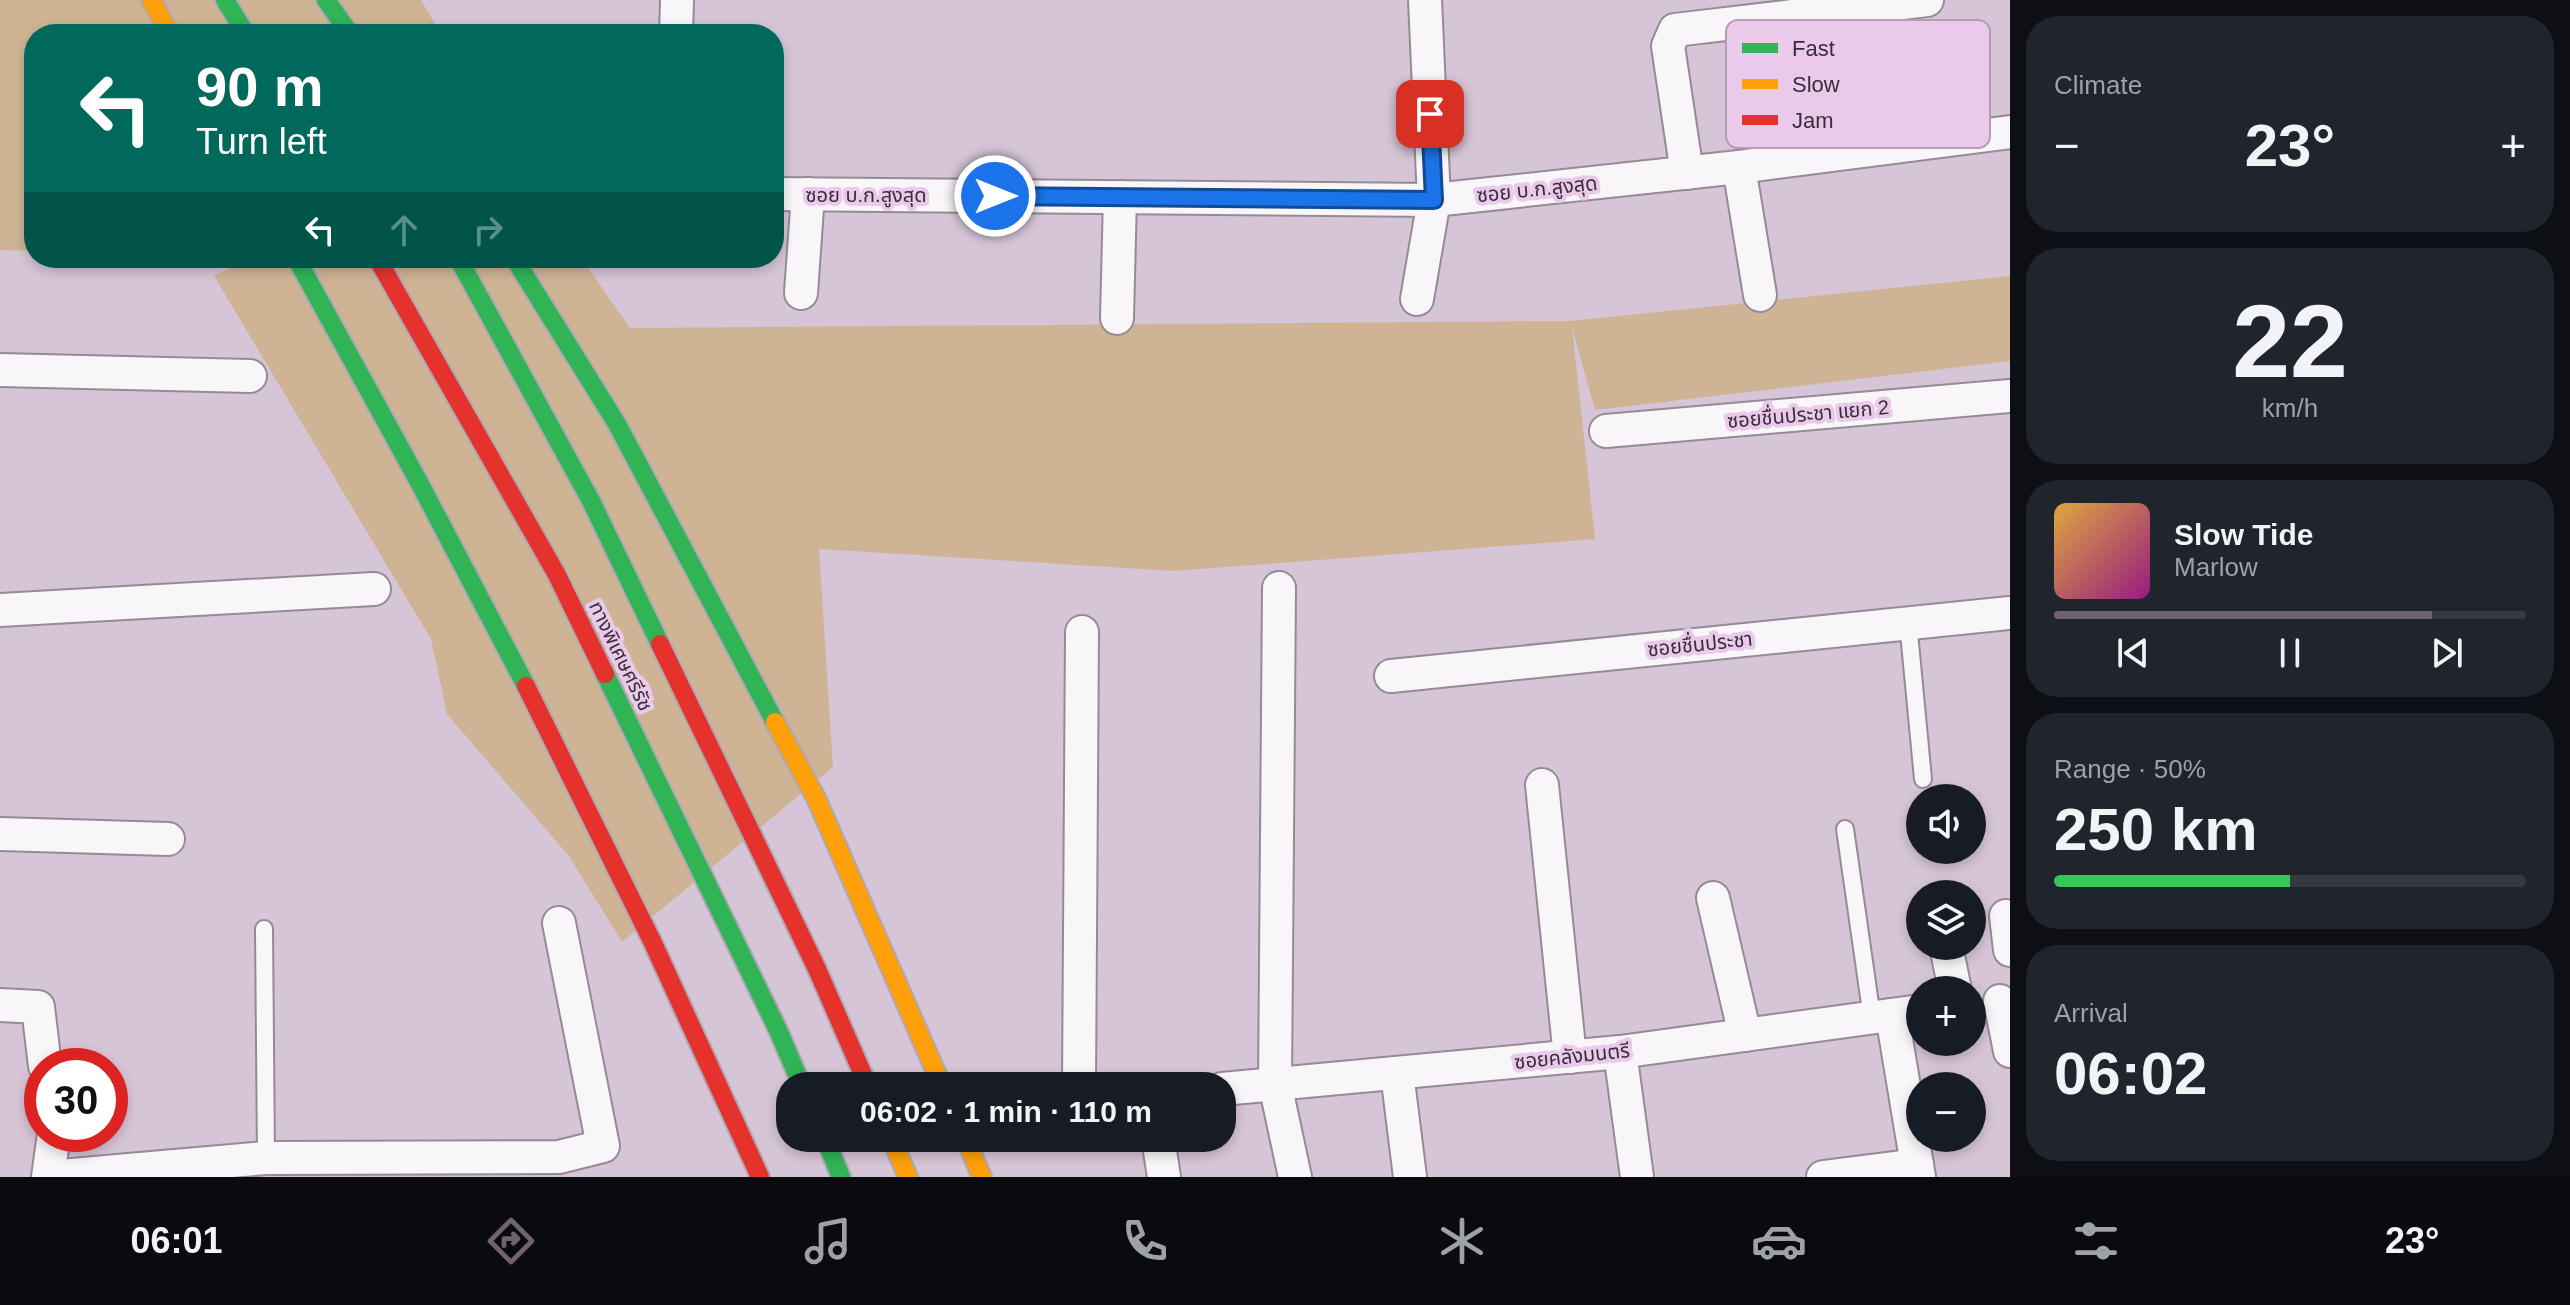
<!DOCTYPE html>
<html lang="en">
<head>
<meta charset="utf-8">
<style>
	:root { --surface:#171b24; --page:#20242c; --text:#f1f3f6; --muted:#9ea1a6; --line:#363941; --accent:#706270 }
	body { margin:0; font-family:Arial,"Noto Sans Thai",sans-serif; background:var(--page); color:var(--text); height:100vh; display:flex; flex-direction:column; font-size:30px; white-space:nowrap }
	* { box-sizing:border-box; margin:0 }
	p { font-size:26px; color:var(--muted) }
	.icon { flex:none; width:44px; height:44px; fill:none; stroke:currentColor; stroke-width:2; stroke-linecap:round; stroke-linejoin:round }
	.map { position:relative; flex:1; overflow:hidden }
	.drawer { display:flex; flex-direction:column; gap:16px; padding:16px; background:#0d0f14; width:560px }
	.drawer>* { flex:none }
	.banner { position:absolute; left:24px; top:24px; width:760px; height:244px; border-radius:32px; box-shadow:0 4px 12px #0003; background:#00695c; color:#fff; overflow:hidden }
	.buttons { position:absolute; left:1906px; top:784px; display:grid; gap:16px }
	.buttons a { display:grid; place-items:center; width:80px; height:80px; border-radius:50%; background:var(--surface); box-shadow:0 4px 12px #0003; font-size:40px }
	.speed { position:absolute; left:24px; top:1048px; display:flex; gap:16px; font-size:40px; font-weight:700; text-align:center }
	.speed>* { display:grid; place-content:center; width:104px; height:104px; border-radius:50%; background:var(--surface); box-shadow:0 4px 12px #0003; line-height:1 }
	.speed .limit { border:12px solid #d22; background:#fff; color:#111 }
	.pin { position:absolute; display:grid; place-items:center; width:68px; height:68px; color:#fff; margin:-34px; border-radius:16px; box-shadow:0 4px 12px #0006 }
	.me { position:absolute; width:88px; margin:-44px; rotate:90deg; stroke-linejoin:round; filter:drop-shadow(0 0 6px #0008) }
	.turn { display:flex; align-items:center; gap:28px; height:168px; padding:0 40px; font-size:36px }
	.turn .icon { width:104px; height:104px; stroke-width:2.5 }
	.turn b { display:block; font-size:56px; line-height:68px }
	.lanes { display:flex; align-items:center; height:76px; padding:0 40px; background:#0003; justify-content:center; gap:40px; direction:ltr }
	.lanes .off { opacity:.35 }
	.big { font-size:60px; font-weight:700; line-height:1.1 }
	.drawer .widget { flex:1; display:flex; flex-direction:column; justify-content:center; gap:12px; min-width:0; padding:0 28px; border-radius:32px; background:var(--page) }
	.drawer .dial { align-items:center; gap:0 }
	.dial b { font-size:104px; line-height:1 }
	.song { display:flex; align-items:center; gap:24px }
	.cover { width:96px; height:96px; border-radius:12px; background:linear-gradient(135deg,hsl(40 70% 55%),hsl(310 70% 35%)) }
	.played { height:8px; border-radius:4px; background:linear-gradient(90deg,var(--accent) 80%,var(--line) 80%) }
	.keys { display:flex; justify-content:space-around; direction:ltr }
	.heat { display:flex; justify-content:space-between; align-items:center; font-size:44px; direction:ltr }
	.charge { height:12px; border-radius:6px; background:linear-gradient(90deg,#34c759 50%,var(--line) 0) }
	.trip { position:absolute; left:776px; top:1072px; width:460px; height:80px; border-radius:32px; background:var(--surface); box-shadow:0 4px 12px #0003; font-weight:700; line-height:80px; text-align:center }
	.tabs { display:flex; height:128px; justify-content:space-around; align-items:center; background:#090b0e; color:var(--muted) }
	.tabs .icon { width:56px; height:56px }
	.tabs .active { color:var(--accent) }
	.tabs b { font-size:36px; color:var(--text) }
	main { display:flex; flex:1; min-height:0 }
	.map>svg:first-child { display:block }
	.green { fill:#ceb494 }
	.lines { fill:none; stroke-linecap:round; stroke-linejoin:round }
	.lane-casing { stroke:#968a96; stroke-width:20 }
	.street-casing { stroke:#968a96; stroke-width:36 }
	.fast-casing { stroke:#aea8b6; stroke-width:22 }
	.slow-casing { stroke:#aea8b6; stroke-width:22 }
	.jam-casing { stroke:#aea8b6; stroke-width:22 }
	.lane { stroke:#f9f6f9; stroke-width:16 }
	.street { stroke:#f9f6f9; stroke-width:32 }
	.fast { stroke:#30b455; stroke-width:18 }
	.slow { stroke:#ff9f0a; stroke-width:18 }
	.jam { stroke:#e5322d; stroke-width:18 }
	.route-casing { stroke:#114b97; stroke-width:20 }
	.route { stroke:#1a73e8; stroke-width:14 }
	.labels { text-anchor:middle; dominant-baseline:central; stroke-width:8; stroke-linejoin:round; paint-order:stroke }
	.street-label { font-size:20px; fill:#392d39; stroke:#eacaea }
	.key { fill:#eacaea; stroke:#b59bb5; stroke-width:2 }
	.key-label { font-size:22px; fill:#392d39 }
</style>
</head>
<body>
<main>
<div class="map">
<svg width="2010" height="1177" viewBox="0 0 2010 1177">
	<rect width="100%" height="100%" fill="#d6c5d6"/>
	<g class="green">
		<path d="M 0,0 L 421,0 L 441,34 L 34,34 L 34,251 L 0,250 Z"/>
		<path d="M 250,258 L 581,258 L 630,328 L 1570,321 L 2010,276 L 2010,361 L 1595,410 L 1572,327 L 1595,539 L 1174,571 L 819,549 L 833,767 L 622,942 L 569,856 L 447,714 L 431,639 L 214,276 Z"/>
	</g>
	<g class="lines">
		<defs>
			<g id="lane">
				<path d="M 1908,622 L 1923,779"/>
				<path d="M 1845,829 L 1872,1018"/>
				<path d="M 264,929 L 266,1158"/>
			</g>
			<g id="street">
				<path d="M 676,34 L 677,0"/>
				<path d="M 1739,167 L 1760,295"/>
				<path d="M 1687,173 L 1668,46 L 1675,30 L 1927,0"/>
				<path d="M 774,194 L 1434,200 L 1739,167 L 2010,132"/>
				<path d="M 801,293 L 808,194"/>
				<path d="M 1417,299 L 1434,200 L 1425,0"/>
				<path d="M 1117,318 L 1120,197"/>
				<path d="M 0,370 L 250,376"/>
				<path d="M 1606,431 L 2010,396"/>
				<path d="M 1279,588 L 1275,1084 L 1295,1177"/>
				<path d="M 0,610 L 374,589"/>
				<path d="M 1391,676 L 2010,613"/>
				<path d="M 1542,785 L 1570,1057"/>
				<path d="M 0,834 L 168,839"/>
				<path d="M 1713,898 L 1745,1035"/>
				<path d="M 2006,916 L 2010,950"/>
				<path d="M 1946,946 L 1955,990"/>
				<path d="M 2000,1001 L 2010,1051"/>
				<path d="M 0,1005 L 38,1007 L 45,1066"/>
				<path d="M 1892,1015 L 1919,1177"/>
				<path d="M 1620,1052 L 1637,1177"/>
				<path d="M 1397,1073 L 1410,1177"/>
				<path d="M 1079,1086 L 1082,632"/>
				<path d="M 1222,1089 L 1620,1052 L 1920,1011"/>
				<path d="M 1158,1138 L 1164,1177"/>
				<path d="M 48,1177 L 54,1134"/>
				<path d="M 49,1177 L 266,1158 L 559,1157 L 603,1146 L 559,923"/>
				<path d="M 1823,1177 L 1917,1165"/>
			</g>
			<g id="fast">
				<path d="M 225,0 L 246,34"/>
				<path d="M 326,0 L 350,34"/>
				<path d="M 296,258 L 420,484 L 526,686"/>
				<path d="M 458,258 L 591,501 L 660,644"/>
				<path d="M 514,258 L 617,424 L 775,722"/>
				<path d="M 605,674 L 778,1030 L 802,1086"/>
				<path d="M 825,1138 L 841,1177"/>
			</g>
			<g id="slow">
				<path d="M 151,0 L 170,34"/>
				<path d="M 775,722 L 816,798 L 942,1086"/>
				<path d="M 891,1138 L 908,1177"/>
				<path d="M 965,1138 L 982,1177"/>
			</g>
			<g id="jam">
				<path d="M 377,258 L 557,575 L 605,674"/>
				<path d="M 660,644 L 817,969 L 868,1086"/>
				<path d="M 526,686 L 653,943 L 760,1177"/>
			</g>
		</defs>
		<use href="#lane" class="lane-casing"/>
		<use href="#street" class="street-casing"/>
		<use href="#fast" class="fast-casing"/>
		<use href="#slow" class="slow-casing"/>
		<use href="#jam" class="jam-casing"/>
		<use href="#lane" class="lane"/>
		<use href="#street" class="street"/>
		<use href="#fast" class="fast"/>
		<use href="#slow" class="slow"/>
		<use href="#jam" class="jam"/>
	</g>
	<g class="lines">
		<defs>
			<path id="route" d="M 995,196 L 1434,200 L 1430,114"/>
		</defs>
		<use href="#route" class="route-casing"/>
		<use href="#route" class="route"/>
	</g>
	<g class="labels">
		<g class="street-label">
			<text transform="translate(1537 189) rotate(-6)">ซอย บ.ก.สูงสุด</text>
			<text x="866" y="195">ซอย บ.ก.สูงสุด</text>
			<text transform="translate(1808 414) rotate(-5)">ซอยชื่นประชา แยก 2</text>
			<text transform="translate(1700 644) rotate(-6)">ซอยชื่นประชา</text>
			<text transform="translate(621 656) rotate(64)">ทางพิเศษศรีรัช</text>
			<text transform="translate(1572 1056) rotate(-6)">ซอยคลังมนตรี</text>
		</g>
	</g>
	<rect x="1726" y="20" width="264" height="128" rx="12" class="key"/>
	<rect x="1742" y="43" width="36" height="10" fill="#30b455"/>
	<rect x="1742" y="79" width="36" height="10" fill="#ff9f0a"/>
	<rect x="1742" y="115" width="36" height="10" fill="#e5322d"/>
	<g class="key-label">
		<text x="1792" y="56">Fast</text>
		<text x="1792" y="92">Slow</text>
		<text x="1792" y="128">Jam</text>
	</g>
</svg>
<div class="buttons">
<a><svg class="icon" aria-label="sound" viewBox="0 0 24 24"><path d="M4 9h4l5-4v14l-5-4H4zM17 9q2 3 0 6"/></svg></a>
<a><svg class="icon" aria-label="layers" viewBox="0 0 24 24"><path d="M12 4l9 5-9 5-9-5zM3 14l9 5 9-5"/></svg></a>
<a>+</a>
<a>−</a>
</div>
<div class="speed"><div class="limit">30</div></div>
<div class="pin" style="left:1430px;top:114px;background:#d93025"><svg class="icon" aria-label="arrive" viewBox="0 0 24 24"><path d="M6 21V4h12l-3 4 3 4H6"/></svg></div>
<svg class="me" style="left:995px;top:196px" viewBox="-20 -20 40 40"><circle r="17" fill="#1a73e8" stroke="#fff" stroke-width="3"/><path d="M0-11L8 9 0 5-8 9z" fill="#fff"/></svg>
<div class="trip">06:02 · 1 min · 110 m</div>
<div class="banner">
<div class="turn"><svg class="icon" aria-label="left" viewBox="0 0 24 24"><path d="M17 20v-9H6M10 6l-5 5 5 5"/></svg><div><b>90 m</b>Turn left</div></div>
<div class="lanes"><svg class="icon" aria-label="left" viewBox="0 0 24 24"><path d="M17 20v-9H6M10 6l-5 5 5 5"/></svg><svg class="icon off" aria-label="ahead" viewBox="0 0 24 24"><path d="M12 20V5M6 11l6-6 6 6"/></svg><svg class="icon off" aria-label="right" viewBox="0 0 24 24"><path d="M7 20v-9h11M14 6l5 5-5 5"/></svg></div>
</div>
</div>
<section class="drawer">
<div class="widget"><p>Climate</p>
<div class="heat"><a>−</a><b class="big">23°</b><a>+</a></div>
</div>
<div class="widget dial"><b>22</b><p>km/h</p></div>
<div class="widget">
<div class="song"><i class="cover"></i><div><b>Slow Tide</b><p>Marlow</p></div></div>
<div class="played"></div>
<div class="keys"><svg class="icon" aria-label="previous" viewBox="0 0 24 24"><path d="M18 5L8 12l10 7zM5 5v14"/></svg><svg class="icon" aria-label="pause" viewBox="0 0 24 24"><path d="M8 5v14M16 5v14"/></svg><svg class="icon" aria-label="next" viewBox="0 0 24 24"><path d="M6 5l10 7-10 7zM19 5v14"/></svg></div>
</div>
<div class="widget"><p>Range · 50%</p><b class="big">250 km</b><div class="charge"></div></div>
<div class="widget"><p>Arrival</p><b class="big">06:02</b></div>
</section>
</main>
<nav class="tabs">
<b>06:01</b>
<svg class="icon active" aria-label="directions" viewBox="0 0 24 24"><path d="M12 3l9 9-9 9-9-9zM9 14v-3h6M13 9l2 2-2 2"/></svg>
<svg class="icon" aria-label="music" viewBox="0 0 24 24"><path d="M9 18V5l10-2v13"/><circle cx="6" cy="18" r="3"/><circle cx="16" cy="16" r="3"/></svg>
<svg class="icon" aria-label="phone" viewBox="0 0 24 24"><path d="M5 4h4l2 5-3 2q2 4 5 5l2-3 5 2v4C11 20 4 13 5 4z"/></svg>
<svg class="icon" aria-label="climate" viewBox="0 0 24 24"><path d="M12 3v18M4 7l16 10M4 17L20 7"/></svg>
<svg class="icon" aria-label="car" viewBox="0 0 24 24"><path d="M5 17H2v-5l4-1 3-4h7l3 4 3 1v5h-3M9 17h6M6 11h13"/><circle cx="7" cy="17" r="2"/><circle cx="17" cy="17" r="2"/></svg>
<svg class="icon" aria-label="filters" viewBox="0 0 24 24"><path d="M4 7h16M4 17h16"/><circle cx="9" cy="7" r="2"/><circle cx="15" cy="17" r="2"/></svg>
<b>23°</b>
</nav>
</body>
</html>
